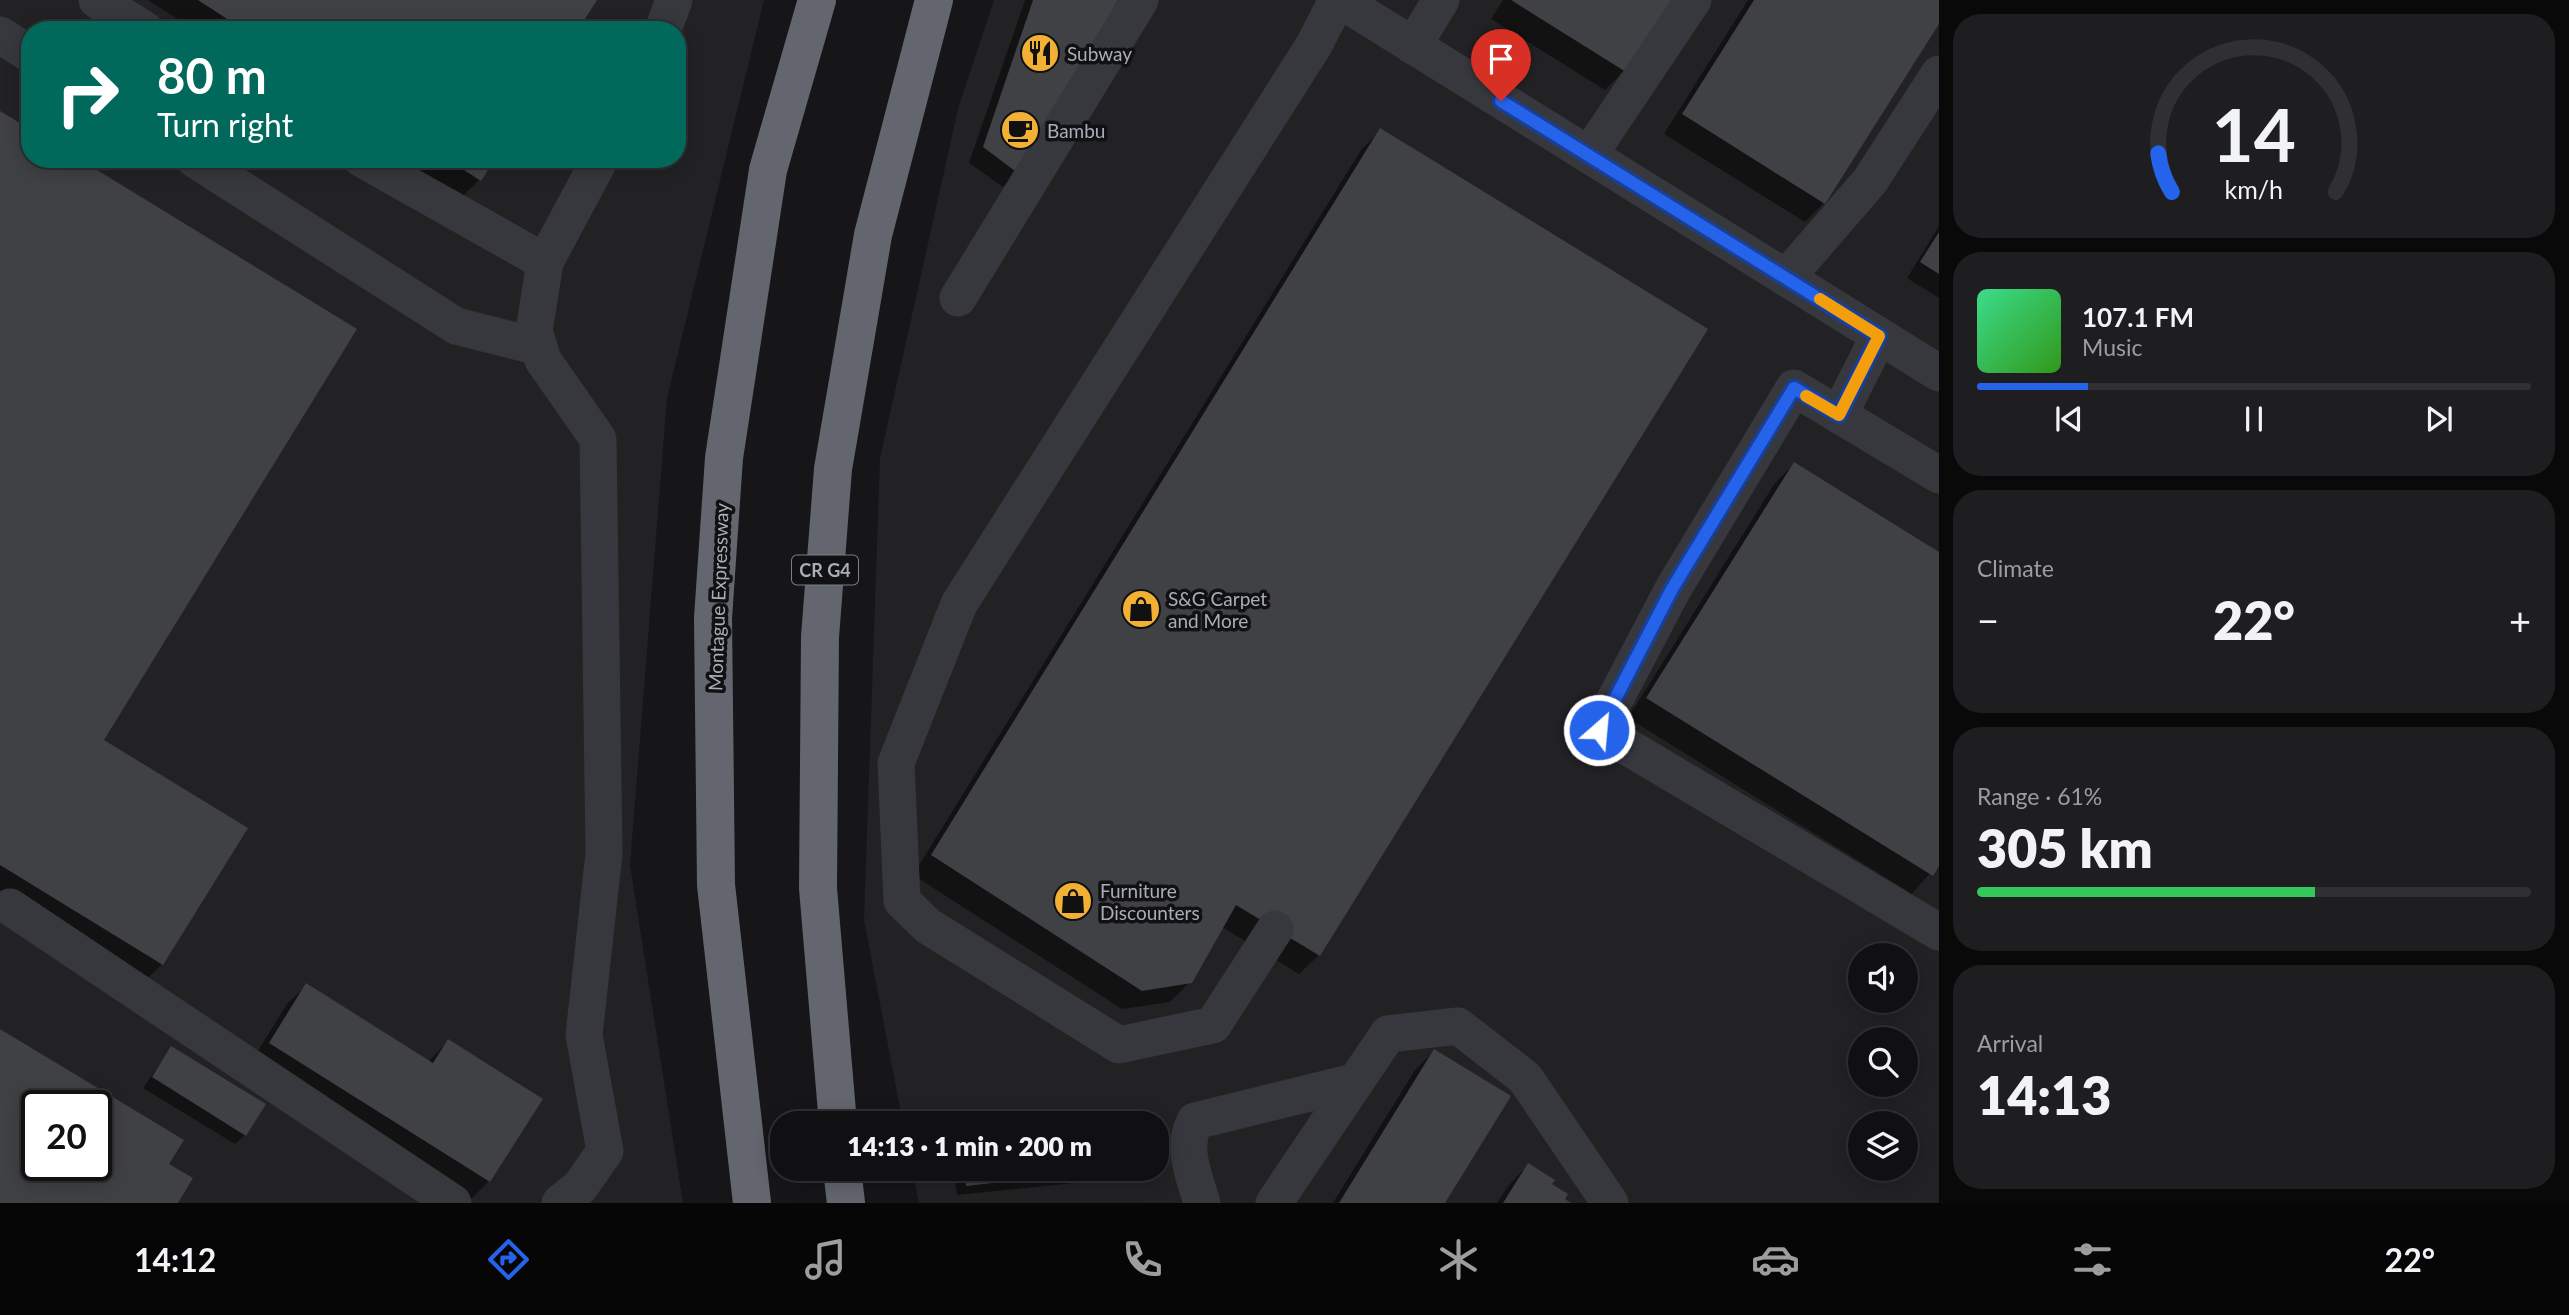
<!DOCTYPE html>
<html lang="en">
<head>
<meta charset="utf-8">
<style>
	:root { --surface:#101012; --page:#1e1e20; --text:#f1f3f6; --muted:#9c9d9f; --line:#303032; --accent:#2563eb }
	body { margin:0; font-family:Lato,sans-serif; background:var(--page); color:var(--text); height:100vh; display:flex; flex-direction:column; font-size:26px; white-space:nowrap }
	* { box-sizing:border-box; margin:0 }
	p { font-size:23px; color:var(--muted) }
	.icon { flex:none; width:38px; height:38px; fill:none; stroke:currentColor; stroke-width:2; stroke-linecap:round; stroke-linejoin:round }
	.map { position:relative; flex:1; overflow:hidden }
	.panel { display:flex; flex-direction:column; gap:14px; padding:14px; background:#09090a; width:630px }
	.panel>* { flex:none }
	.guide { position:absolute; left:21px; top:21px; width:665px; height:147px; border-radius:28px; box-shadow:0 4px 18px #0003,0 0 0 2px var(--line); background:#00695c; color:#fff; overflow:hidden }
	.buttons { position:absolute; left:1848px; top:943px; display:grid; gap:14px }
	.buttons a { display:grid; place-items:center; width:70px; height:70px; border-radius:50%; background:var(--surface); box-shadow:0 4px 18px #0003,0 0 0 2px var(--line); font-size:35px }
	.speed { position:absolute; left:21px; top:1090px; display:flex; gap:14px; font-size:35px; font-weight:700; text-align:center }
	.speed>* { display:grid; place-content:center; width:91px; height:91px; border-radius:50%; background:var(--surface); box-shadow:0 4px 18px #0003,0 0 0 2px var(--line); line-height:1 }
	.speed .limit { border:4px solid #111; border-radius:10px; background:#fff; color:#111 }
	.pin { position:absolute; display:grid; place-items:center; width:60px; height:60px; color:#fff; margin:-72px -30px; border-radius:50% 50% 50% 0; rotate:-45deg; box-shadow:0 0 7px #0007 }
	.pin .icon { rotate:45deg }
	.me { position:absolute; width:77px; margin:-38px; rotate:27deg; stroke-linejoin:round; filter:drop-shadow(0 0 5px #0008) }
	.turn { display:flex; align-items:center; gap:24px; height:147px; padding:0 21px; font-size:32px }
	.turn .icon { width:91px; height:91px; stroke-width:2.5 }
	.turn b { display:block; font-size:49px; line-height:60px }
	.big { font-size:52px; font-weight:800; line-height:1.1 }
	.panel .widget { flex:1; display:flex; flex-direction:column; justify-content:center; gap:10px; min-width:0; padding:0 24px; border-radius:28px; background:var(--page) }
	.panel .dial { align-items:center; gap:0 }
	.dial svg { height:182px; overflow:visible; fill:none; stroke:var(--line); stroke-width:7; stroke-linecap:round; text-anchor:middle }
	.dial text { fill:var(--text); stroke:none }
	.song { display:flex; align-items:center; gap:21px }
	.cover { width:84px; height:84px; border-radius:10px; background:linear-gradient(135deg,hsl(150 70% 55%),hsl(110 70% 35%)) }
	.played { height:7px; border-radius:4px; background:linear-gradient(90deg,var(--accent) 20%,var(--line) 20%) }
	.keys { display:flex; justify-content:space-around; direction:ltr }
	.heat { display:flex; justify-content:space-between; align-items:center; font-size:38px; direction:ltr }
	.charge { height:10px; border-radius:5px; background:linear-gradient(90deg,#34c759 61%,var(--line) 0) }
	.trip { position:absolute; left:770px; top:1111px; width:399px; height:70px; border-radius:28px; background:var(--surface); box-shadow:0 4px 18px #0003,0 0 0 2px var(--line); font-weight:800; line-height:70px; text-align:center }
	.dock { display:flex; height:112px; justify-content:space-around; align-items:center; background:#060607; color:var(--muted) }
	.dock .icon { width:49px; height:49px }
	.dock .on { color:var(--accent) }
	.dock b { font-size:32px; color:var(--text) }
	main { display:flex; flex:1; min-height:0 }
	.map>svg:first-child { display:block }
	.built { fill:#222225; fill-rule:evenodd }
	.shadow { fill:#0007; fill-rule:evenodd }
	.building { fill:#404145; fill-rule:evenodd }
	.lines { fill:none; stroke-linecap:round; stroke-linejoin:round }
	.minor { stroke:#37383d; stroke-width:37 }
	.highway { stroke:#63666e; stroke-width:38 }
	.route-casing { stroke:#184099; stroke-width:18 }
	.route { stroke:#2563eb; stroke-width:12 }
	.slow { stroke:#f59e0b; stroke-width:12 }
	.labels { text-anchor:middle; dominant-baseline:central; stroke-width:7; stroke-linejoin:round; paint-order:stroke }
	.shield { fill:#111113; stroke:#7b7e86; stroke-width:2 }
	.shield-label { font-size:18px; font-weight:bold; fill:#a8adb8 }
	.poi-label { font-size:19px; fill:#a8adb8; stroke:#111113; text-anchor:start }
	.street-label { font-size:19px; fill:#a8adb8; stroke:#111113 }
</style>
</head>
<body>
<main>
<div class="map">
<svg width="1939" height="1203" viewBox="0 0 1939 1203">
	<rect width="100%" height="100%" fill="#161618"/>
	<g class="built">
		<path d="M 0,0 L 764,0 L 667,398 L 630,865 L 683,1203 L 0,1203 ZM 30,30 L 677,30 L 677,159 L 30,159 ZM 37,1106 L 96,1106 L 96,1166 L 37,1166 Z"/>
		<path d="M 994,0 L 1939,0 L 1939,1203 L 919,1203 L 912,1169 L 1157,1169 L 1157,1124 L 903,1124 L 864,920 L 880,458 L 959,105 ZM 1860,956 L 1906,956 L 1906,1001 L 1860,1001 ZM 1860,1040 L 1906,1040 L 1906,1085 L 1860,1085 ZM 1860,1124 L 1906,1124 L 1906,1169 L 1860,1169 Z"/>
	</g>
	<g class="shadow">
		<path d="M 148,0 L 595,0 L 576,30 L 195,30 Z"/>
		<path d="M 1025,0 L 1116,0 L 1018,173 L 1003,187 L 969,163 Z"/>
		<path d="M 1503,0 L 1669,0 L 1624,71 L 1605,90 L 1491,19 Z"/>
		<path d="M 1748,0 L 1939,0 L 1939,21 L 1824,203 L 1805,222 L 1664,134 Z"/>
		<path d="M 0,113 L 30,159 L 101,740 L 162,964 L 143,983 L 0,896 Z"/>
		<path d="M 1381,130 L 1319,955 L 1299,974 L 1222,927 L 1190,982 L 1170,1002 L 1122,1009 L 913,875 L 1361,150 Z"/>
		<path d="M 398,159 L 492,159 L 479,180 L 460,199 Z"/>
		<path d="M 1939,226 L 1939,298 L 1907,278 Z"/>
		<path d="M 1794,464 L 1939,554 L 1939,863 L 1912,894 L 1628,718 L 1775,483 Z"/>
		<path d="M 307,985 L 428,1062 L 448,1041 L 489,1181 L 470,1200 L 251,1062 L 287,1004 Z"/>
		<path d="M 0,1031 L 181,1141 L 167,1164 L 176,1203 L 0,1203 ZM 37,1106 L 96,1106 L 96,1166 L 37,1166 Z"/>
		<path d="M 171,1048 L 245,1135 L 235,1144 L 143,1088 Z"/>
		<path d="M 1434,1051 L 1443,1203 L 1333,1203 L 1415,1070 Z"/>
		<path d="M 1528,1165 L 1562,1199 L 1568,1203 L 1497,1203 L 1509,1185 Z"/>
		<path d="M 954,1169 L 1092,1169 L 1092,1172 L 1083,1182 L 957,1195 Z"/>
	</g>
	<g class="building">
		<path d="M 198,0 L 597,0 L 578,30 L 244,30 Z"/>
		<path d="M 1033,0 L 1118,0 L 1019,174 L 983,147 Z"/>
		<path d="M 1511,0 L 1671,0 L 1626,72 Z"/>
		<path d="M 1754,0 L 1939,0 L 1939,24 L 1825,204 L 1682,114 Z"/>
		<path d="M 0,111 L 30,129 L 30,159 L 79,159 L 357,329 L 104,740 L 248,828 L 163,965 L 0,865 Z"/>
		<path d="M 1380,128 L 1708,329 L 1320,956 L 1236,905 L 1192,983 L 1142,991 L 931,855 Z"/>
		<path d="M 447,159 L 495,159 L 481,181 Z"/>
		<path d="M 1939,232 L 1939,274 L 1920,262 Z"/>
		<path d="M 1794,462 L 1939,552 L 1939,866 L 1933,876 L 1646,698 Z"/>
		<path d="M 306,983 L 433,1063 L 448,1039 L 543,1099 L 490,1182 L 269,1043 Z"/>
		<path d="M 0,1029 L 184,1140 L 169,1164 L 193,1178 L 178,1203 L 0,1203 ZM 37,1106 L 96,1106 L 96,1166 L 37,1166 Z"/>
		<path d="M 171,1046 L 266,1104 L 246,1136 L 152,1077 Z"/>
		<path d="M 1434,1049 L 1511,1096 L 1445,1203 L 1339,1203 Z"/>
		<path d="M 1528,1163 L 1555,1180 L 1552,1184 L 1568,1194 L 1565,1199 L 1571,1203 L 1503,1203 Z"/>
		<path d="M 965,1169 L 1094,1169 L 1094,1172 L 966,1186 Z"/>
	</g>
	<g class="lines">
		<g class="minor">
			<path d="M 97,0 L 145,30"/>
			<path d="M 1340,0 L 1939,373"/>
			<path d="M 663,30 L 674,0"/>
			<path d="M 0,35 L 30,54"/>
			<path d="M 1413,46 L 1441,0"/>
			<path d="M 1589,155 L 1693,0"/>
			<path d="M 194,159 L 456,326 L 539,347"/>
			<path d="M 362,159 L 545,262"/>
			<path d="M 1786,278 L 1870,181 L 1939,74"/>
			<path d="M 958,298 L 1140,0"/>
			<path d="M 1839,415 L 1879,336"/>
			<path d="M 1939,475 L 1794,388 L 1673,589 L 1599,730 L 1939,932"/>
			<path d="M 10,907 L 453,1203"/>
			<path d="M 1275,929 L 1213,1025 L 1119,1045 L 928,926 L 902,901 L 896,763 L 959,604 L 1314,45 L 1337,0"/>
			<path d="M 560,1203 L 580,1187 L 605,1151 L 584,1035 L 604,853 L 598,439 L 543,360 L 534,331 L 545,262 L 600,159"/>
			<path d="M 1202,1203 C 1194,1175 1181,1149 1195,1121 L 1354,1082"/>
			<path d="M 1274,1203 L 1388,1034 L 1458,1026 L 1525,1078 L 1610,1203"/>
		</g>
		<g class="highway">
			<path d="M 838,1124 L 818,888 L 820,637 L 833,469 L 873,235 L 934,0"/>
			<path d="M 842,1169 L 846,1203"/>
			<path d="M 752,1203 L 716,885 L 713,618 L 724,458 L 768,170 L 817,0"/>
		</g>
	</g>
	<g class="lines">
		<defs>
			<path id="route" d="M 1501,101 L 1879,336 L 1839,415 L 1794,388 L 1672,589 L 1599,730"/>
		</defs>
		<use href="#route" class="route-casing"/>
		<use href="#route" class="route"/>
		<path class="slow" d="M 1806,396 L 1839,415 L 1879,336 L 1820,299"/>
	</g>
	<defs>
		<symbol id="restaurant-disc" viewBox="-11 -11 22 22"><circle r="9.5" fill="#f2b134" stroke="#111113"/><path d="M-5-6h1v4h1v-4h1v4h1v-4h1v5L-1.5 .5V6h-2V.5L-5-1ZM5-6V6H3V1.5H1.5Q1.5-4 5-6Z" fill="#111"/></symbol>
		<symbol id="cafe-disc" viewBox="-11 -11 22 22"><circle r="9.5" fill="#f2b134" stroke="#111113"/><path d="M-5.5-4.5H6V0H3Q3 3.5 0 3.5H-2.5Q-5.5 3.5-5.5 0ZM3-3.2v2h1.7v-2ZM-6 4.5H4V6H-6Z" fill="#111"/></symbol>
		<symbol id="shop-disc" viewBox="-11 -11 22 22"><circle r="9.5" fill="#f2b134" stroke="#111113"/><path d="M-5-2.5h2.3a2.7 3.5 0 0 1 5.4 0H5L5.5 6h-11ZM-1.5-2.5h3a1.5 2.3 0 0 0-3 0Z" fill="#111"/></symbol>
	</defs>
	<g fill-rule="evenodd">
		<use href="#restaurant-disc" x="1018" y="31" width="44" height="44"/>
		<use href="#cafe-disc" x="998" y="108" width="44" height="44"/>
		<use href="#shop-disc" x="1119" y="587" width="44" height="44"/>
		<use href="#shop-disc" x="1051" y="879" width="44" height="44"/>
	</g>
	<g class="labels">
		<rect class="shield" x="792" y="555.5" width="66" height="29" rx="5"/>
		<g class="shield-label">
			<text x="825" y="570">CR G4</text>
		</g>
		<g class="poi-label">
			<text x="1067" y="53">Subway</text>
			<text x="1047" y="130">Bambu</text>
			<text x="1168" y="598">S&amp;G Carpet<tspan x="1168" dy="22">and More</tspan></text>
			<text x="1100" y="890">Furniture<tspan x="1100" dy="22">Discounters</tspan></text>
		</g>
		<g class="street-label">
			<text transform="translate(718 597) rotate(-88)">Montague Expressway</text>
		</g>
	</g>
</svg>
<div class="buttons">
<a><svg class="icon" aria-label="sound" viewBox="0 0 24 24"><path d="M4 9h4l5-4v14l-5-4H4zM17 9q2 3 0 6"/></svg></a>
<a><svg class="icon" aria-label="search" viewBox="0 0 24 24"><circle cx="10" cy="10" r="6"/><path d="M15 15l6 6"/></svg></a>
<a><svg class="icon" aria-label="layers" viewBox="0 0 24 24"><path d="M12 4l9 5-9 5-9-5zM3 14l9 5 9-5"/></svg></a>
</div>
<div class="speed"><div class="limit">20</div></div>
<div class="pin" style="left:1501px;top:101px;background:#d93025"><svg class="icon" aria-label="arrive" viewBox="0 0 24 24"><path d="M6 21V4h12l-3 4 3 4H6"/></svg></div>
<svg class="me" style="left:1599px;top:730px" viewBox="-20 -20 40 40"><circle r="17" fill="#2563eb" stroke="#fff" stroke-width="3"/><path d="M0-11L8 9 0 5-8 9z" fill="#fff"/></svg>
<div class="trip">14:13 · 1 min · 200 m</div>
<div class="guide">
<div class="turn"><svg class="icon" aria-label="right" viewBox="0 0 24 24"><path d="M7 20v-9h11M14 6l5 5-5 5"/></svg><div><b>80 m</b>Turn right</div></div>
</div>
</div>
<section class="panel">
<div class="widget dial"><svg viewBox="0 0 100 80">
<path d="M14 69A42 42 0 1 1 86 69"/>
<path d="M14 69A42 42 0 0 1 8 52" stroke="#2563eb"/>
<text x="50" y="56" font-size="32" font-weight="700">14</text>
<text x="50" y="72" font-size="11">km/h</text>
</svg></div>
<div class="widget">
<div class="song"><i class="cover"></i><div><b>107.1 FM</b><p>Music</p></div></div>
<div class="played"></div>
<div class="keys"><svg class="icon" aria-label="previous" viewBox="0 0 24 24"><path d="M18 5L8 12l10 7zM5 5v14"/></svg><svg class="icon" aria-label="pause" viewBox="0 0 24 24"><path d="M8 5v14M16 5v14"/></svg><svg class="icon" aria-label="next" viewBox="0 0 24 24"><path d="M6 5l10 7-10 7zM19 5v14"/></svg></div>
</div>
<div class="widget"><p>Climate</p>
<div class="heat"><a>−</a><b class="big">22°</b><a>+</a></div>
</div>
<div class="widget"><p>Range · 61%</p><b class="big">305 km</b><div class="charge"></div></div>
<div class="widget"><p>Arrival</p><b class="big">14:13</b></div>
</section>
</main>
<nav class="dock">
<b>14:12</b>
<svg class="icon on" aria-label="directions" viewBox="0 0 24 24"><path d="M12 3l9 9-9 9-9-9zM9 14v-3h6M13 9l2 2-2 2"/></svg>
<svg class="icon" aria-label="music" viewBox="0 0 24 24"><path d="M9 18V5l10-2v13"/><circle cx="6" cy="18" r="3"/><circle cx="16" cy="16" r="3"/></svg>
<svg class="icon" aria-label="phone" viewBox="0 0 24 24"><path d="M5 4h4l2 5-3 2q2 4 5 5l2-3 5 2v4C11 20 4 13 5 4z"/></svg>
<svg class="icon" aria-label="climate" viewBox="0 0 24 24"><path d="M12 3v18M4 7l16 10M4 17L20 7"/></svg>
<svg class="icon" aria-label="car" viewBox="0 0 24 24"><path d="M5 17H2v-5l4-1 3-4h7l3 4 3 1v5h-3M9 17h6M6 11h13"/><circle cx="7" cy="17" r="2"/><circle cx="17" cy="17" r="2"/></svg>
<svg class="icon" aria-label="filters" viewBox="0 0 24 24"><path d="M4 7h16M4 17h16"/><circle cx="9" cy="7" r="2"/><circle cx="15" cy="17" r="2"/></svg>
<b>22°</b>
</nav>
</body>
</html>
